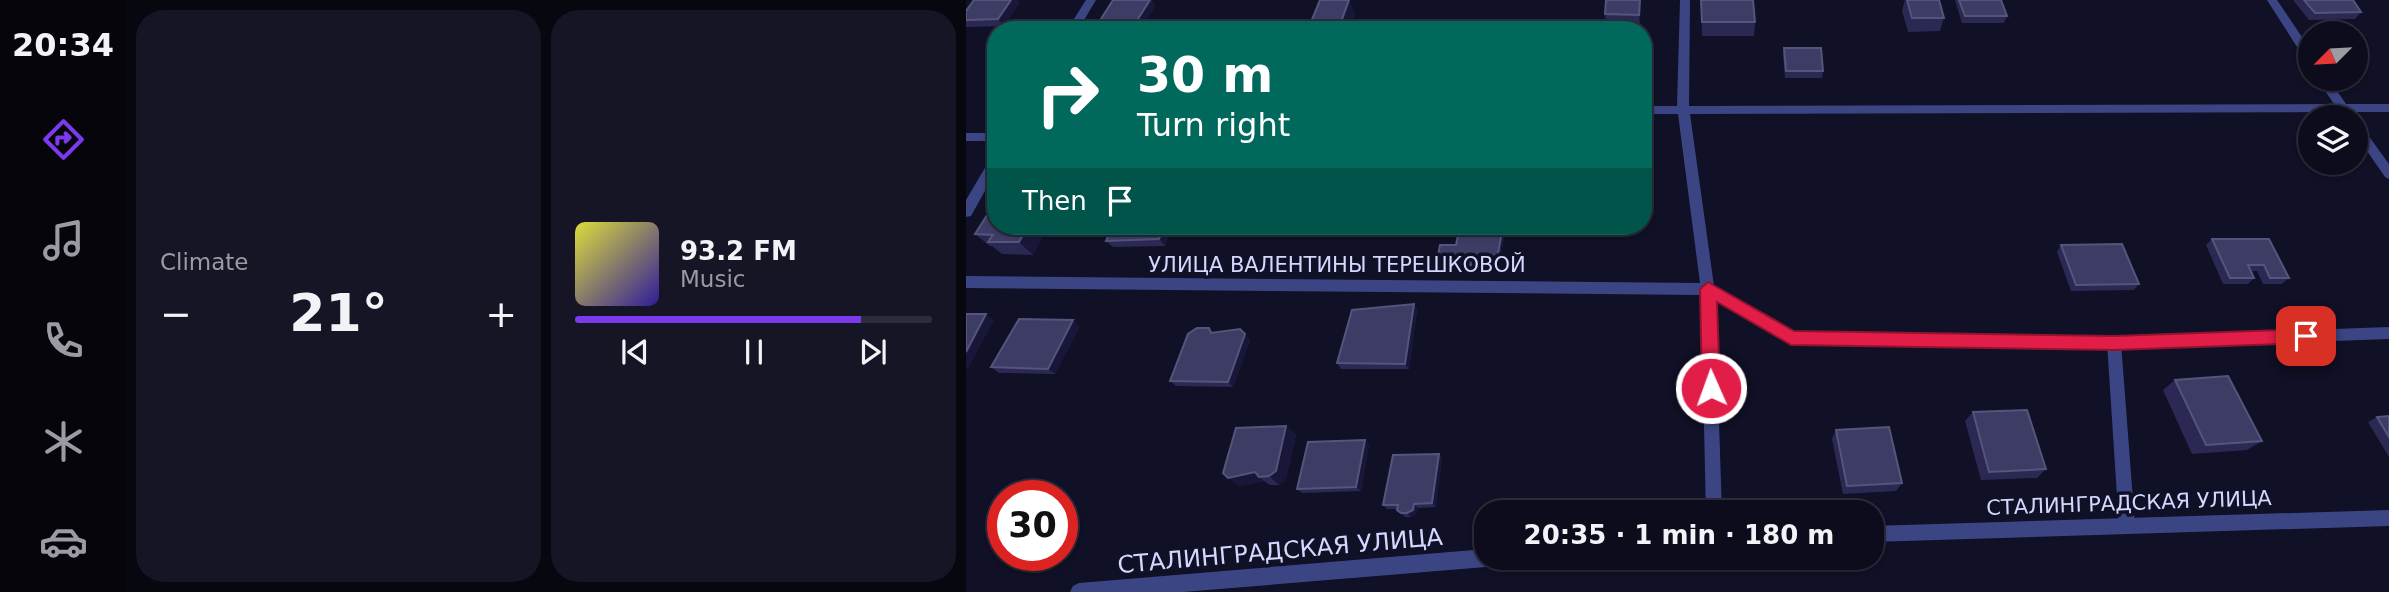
<!DOCTYPE html>
<html lang="en">
<head>
<meta charset="utf-8">
<style>
	:root { --surface:#0c0c1c; --page:#151525; --text:#f1f3f6; --muted:#9a9ba3; --line:#2c2c3b; --accent:#7c3aed }
	body { margin:0; font-family:"DejaVu Sans",sans-serif; background:var(--page); color:var(--text); height:100vh; display:flex; flex-direction:column; font-size:26px; white-space:nowrap }
	* { box-sizing:border-box; margin:0 }
	p { font-size:23px; color:var(--muted) }
	.icon { flex:none; width:38px; height:38px; fill:none; stroke:currentColor; stroke-width:2; stroke-linecap:round; stroke-linejoin:round }
	.map { position:relative; flex:1; overflow:hidden }
	.side { display:flex; flex-direction:column; gap:10px; padding:10px; background:#07070f; width:840px }
	.side>* { flex:none }
	.top-card { position:absolute; left:21px; top:21px; width:665px; height:214px; border-radius:28px; box-shadow:0 2px 5px #0004,0 0 0 2px var(--line); background:#00695c; color:#fff; overflow:hidden }
	.needle { width:46px; rotate:246deg }
	.tools { position:absolute; left:1332px; top:21px; display:grid; gap:14px }
	.tools a { display:grid; place-items:center; width:70px; height:70px; border-radius:50%; background:var(--surface); box-shadow:0 2px 5px #0004,0 0 0 2px var(--line); font-size:35px }
	.speed { position:absolute; left:21px; top:480px; display:flex; gap:14px; font-size:35px; font-weight:700; text-align:center }
	.speed>* { display:grid; place-content:center; width:91px; height:91px; border-radius:50%; background:var(--surface); box-shadow:0 2px 5px #0004,0 0 0 2px var(--line); line-height:1 }
	.speed .limit { border:10px solid #d22; background:#fff; color:#111 }
	.pin { position:absolute; display:grid; place-items:center; width:60px; height:60px; color:#fff; margin:-30px; border-radius:14px; box-shadow:0 4px 10px #0006 }
	.me { position:absolute; width:77px; margin:-38px; rotate:358deg; stroke-linejoin:round; filter:drop-shadow(0 0 5px #0008) }
	.turn { display:flex; align-items:center; gap:24px; height:147px; padding:0 35px; font-size:32px }
	.turn .icon { width:91px; height:91px; stroke-width:2.5 }
	.turn b { display:block; font-size:49px; line-height:60px }
	.then { display:flex; align-items:center; height:66px; padding:0 35px; background:#0003; gap:14px; font-size:26px }
	.big { font-size:52px; font-weight:600; line-height:1.1 }
	.side .tile { flex:1; display:flex; flex-direction:column; justify-content:center; gap:10px; min-width:0; padding:0 24px; border-radius:28px; background:var(--page) }
	.song { display:flex; align-items:center; gap:21px }
	.cover { width:84px; height:84px; border-radius:10px; background:linear-gradient(135deg,hsl(60 70% 55%),hsl(250 70% 35%)) }
	.played { height:7px; border-radius:4px; background:linear-gradient(90deg,var(--accent) 80%,var(--line) 80%) }
	.keys { display:flex; justify-content:space-around; direction:ltr }
	.heat { display:flex; justify-content:space-between; align-items:center; font-size:38px; direction:ltr }
	.side .tiles { flex:1; display:grid; gap:10px; grid-template-columns:repeat(2,1fr) }
	.trip { position:absolute; left:508px; top:500px; width:410px; height:70px; border-radius:28px; background:var(--surface); box-shadow:0 2px 5px #0004,0 0 0 2px var(--line); font-weight:600; line-height:70px; text-align:center }
	main { display:flex; flex:1; min-height:0 }
	.menu { display:flex; flex-direction:column; width:126px; justify-content:space-around; align-items:center; background:#05050b; color:var(--muted) }
	.menu .icon { width:49px; height:49px }
	.menu .active { color:var(--accent) }
	.menu b { font-size:32px; color:var(--text) }
	.map>svg:first-child { display:block }
	.lines { fill:none; stroke-linecap:round; stroke-linejoin:round }
	.service { fill:#3c4583; fill-rule:evenodd }
	.minor { fill:#3c4583; fill-rule:evenodd }
	.wall { fill:#2b2953 }
	.shaded-wall { fill:#181739 }
	.building { fill:#3d3c65; stroke:#55547d; stroke-width:2 }
	.route { fill:#e11d48; stroke:#92132f; stroke-width:2 }
	.labels { text-anchor:middle; dominant-baseline:central; stroke-width:7; stroke-linejoin:round; paint-order:stroke }
	.street-label { font-size:21px; fill:#d5d7fe; stroke:#101026 }
	.near-street-label { font-size:24px; fill:#d5d7fe; stroke:#101026 }
</style>
</head>
<body>
<main>
<nav class="menu">
<b>20:34</b>
<svg class="icon active" aria-label="directions" viewBox="0 0 24 24"><path d="M12 3l9 9-9 9-9-9zM9 14v-3h6M13 9l2 2-2 2"/></svg>
<svg class="icon" aria-label="music" viewBox="0 0 24 24"><path d="M9 18V5l10-2v13"/><circle cx="6" cy="18" r="3"/><circle cx="16" cy="16" r="3"/></svg>
<svg class="icon" aria-label="phone" viewBox="0 0 24 24"><path d="M5 4h4l2 5-3 2q2 4 5 5l2-3 5 2v4C11 20 4 13 5 4z"/></svg>
<svg class="icon" aria-label="climate" viewBox="0 0 24 24"><path d="M12 3v18M4 7l16 10M4 17L20 7"/></svg>
<svg class="icon" aria-label="car" viewBox="0 0 24 24"><path d="M5 17H2v-5l4-1 3-4h7l3 4 3 1v5h-3M9 17h6M6 11h13"/><circle cx="7" cy="17" r="2"/><circle cx="17" cy="17" r="2"/></svg>
</nav>
<section class="side">
<div class="tiles">
<div class="tile"><p>Climate</p>
<div class="heat"><a>−</a><b class="big">21°</b><a>+</a></div>
</div>
<div class="tile">
<div class="song"><i class="cover"></i><div><b>93.2 FM</b><p>Music</p></div></div>
<div class="played"></div>
<div class="keys"><svg class="icon" aria-label="previous" viewBox="0 0 24 24"><path d="M18 5L8 12l10 7zM5 5v14"/></svg><svg class="icon" aria-label="pause" viewBox="0 0 24 24"><path d="M8 5v14M16 5v14"/></svg><svg class="icon" aria-label="next" viewBox="0 0 24 24"><path d="M6 5l10 7-10 7zM19 5v14"/></svg></div>
</div>
</div>
</section>
<div class="map">
<svg width="1423" height="592" viewBox="0 0 1423 592">
	<rect width="100%" height="100%" fill="#101026"/>
	<g class="lines">
		<path class="service" d="M 1148,337 L 1153,339 L 1155,343 L 1169,526 L 1167,532 L 1161,534 L 1155,532 L 1153,526 L 1141,343 L 1143,339 Z"/>
		<g class="minor">
			<path d="M 120,0 L 130,0 L 112,30 L 101,30 Z"/>
			<path d="M 714,0 L 724,0 L 723,106 L 1368,104 L 1351,79 L 1363,79 L 1380,104 L 1423,104 L 1423,112 L 1386,112 L 1384,116 L 1380,117 L 1373,112 L 724,114 L 748,286 L 828,332 L 1148,337 L 1423,327 L 1423,339 L 1148,349 L 826,344 L 749,300 L 756,513 L 740,513 L 735,295 L 0,288 L 0,276 L 734,283 L 712,114 L 677,114 L 677,106 L 711,106 Z"/>
			<path d="M 1301,0 L 1311,0 L 1344,49 L 1344,62 L 1340,61 Z"/>
			<path d="M 1390,123 L 1394,124 L 1423,164 L 1423,179 L 1419,177 L 1390,135 Z"/>
			<rect x="0" y="133" width="30" height="8"/>
			<path d="M 30,154 L 30,171 L 5,216 L 0,217 L 0,200 L 26,156 Z"/>
			<path d="M 1423,510 L 1423,526 L 905,542 L 905,526 Z"/>
			<path d="M 520,549 L 520,558 L 528,558 L 526,564 L 520,567 L 217,592 L 104,592 L 107,586 L 113,583 Z"/>
		</g>
	</g>
	<g class="wall">
		<path d="M 147,0 L 185,0 L 189,6 L 175,29 L 138,29 L 133,22 Z"/>
		<path d="M 674,0 L 674,28 L 640,28 L 639,14 Z"/>
		<path d="M 735,0 L 789,22 L 788,36 L 736,36 Z"/>
		<path d="M 939,0 L 973,0 L 978,18 L 974,31 L 942,32 L 936,11 Z"/>
		<path d="M 989,0 L 1035,0 L 1041,16 L 1038,23 L 996,23 Z"/>
		<path d="M 1327,0 L 1387,0 L 1395,12 L 1389,19 L 1343,20 Z"/>
		<path d="M 54,2 L 38,26 L 0,27 L 0,11 Z"/>
		<path d="M 389,13 L 383,30 L 349,30 L 345,22 Z"/>
		<path d="M 818,48 L 857,71 L 856,78 L 819,78 L 817,55 Z"/>
		<path d="M 30,226 L 82,226 L 67,255 L 36,254 L 26,246 L 24,246 L 9,234 Z"/>
		<path d="M 206,226 L 199,246 L 147,247 L 140,241 Z"/>
		<path d="M 494,226 L 540,226 L 532,271 L 472,270 L 470,264 L 490,245 Z"/>
		<path d="M 1246,239 L 1323,278 L 1316,284 L 1297,284 L 1291,271 L 1285,271 L 1288,278 L 1282,284 L 1257,284 L 1240,245 Z"/>
		<path d="M 1095,245 L 1173,284 L 1168,290 L 1105,291 L 1091,252 Z"/>
		<path d="M 448,304 L 451,310 L 443,369 L 375,369 L 371,363 Z"/>
		<path d="M 114,326 L 89,374 L 33,373 L 25,367 Z"/>
		<path d="M 243,328 L 248,333 L 284,340 L 267,387 L 210,386 L 204,381 Z"/>
		<path d="M 1209,380 L 1296,441 L 1281,450 L 1226,454 L 1197,390 Z"/>
		<path d="M 1007,412 L 1080,469 L 1071,478 L 1015,480 L 999,421 Z"/>
		<path d="M 1423,416 L 1423,457 L 1402,422 L 1411,417 Z"/>
		<path d="M 320,426 L 330,435 L 320,479 L 313,485 L 304,485 L 298,481 L 273,486 Z"/>
		<path d="M 870,430 L 936,483 L 930,491 L 877,494 L 866,439 Z"/>
		<path d="M 403,445 L 395,491 L 336,493 L 331,489 Z"/>
		<path d="M 473,454 L 476,458 L 470,507 L 452,508 L 450,514 L 445,517 L 439,517 L 431,509 L 421,509 L 417,505 Z"/>
	</g>
	<g class="shaded-wall">
		<path d="M 45,0 L 52,0 L 54,2 L 38,26 L 32,19 Z"/>
		<path d="M 184,0 L 189,6 L 175,29 L 170,22 Z"/>
		<path d="M 383,0 L 389,13 L 383,30 L 379,30 L 375,22 Z"/>
		<path d="M 674,0 L 675,10 L 674,28 L 673,15 Z"/>
		<path d="M 62,226 L 82,226 L 67,255 L 53,242 Z"/>
		<path d="M 198,226 L 206,226 L 199,246 L 193,239 Z"/>
		<path d="M 537,226 L 540,226 L 532,271 L 530,265 Z"/>
		<path d="M 448,304 L 451,310 L 443,369 L 439,364 Z"/>
		<path d="M 20,314 L 28,320 L 2,369 L 0,368 L 0,352 Z"/>
		<path d="M 107,320 L 114,326 L 89,374 L 82,369 Z"/>
		<path d="M 274,329 L 284,340 L 267,387 L 262,382 Z"/>
		<path d="M 320,426 L 330,435 L 320,479 L 313,485 L 303,476 Z"/>
		<path d="M 399,440 L 403,445 L 395,491 L 390,487 Z"/>
		<path d="M 473,454 L 476,458 L 470,507 L 466,503 Z"/>
		<path d="M 289,472 L 298,481 L 273,486 L 262,478 Z"/>
		<path d="M 448,504 L 452,508 L 450,514 L 445,517 L 441,513 Z"/>
	</g>
	<g class="building">
		<path d="M 8,0 L 45,0 L 32,19 L 0,20 L 0,11 Z"/>
		<path d="M 147,0 L 184,0 L 170,22 L 133,22 Z"/>
		<path d="M 354,0 L 383,0 L 375,22 L 345,22 Z"/>
		<path d="M 640,0 L 674,0 L 673,15 L 639,14 Z"/>
		<path d="M 735,0 L 787,0 L 789,22 L 736,22 Z"/>
		<path d="M 941,0 L 973,0 L 978,18 L 946,18 Z"/>
		<path d="M 993,0 L 1035,0 L 1041,16 L 999,16 Z"/>
		<path d="M 1338,0 L 1387,0 L 1395,12 L 1349,13 Z"/>
		<path d="M 818,48 L 855,48 L 857,71 L 820,71 Z"/>
		<path d="M 30,201 L 30,226 L 62,226 L 53,242 L 22,242 L 27,235 L 9,234 Z"/>
		<path d="M 147,226 L 198,226 L 193,239 L 140,241 Z"/>
		<path d="M 494,226 L 537,226 L 530,265 L 470,264 L 474,245 L 490,245 Z"/>
		<path d="M 1246,239 L 1303,239 L 1323,278 L 1304,278 L 1298,265 L 1282,265 L 1288,278 L 1264,278 Z"/>
		<path d="M 1156,244 L 1173,284 L 1110,285 L 1095,245 Z"/>
		<path d="M 448,304 L 439,364 L 371,363 L 386,310 Z"/>
		<path d="M 0,314 L 20,314 L 0,352 Z"/>
		<path d="M 53,319 L 107,320 L 82,369 L 25,367 Z"/>
		<path d="M 231,328 L 243,328 L 245,333 L 274,329 L 279,334 L 262,382 L 204,381 L 222,334 Z"/>
		<path d="M 1262,376 L 1296,441 L 1240,445 L 1209,380 Z"/>
		<path d="M 1061,410 L 1080,469 L 1023,472 L 1007,412 Z"/>
		<path d="M 1423,416 L 1423,437 L 1411,417 Z"/>
		<path d="M 320,426 L 310,471 L 303,476 L 293,477 L 289,472 L 262,478 L 257,473 L 270,428 Z"/>
		<path d="M 923,427 L 936,483 L 881,486 L 870,430 Z"/>
		<path d="M 399,440 L 390,487 L 331,489 L 342,442 Z"/>
		<path d="M 473,454 L 466,503 L 448,504 L 447,510 L 441,513 L 435,513 L 431,510 L 432,505 L 417,505 L 427,455 Z"/>
	</g>
	<path class="route" d="M 742,282 L 828,331 L 1148,336 L 1340,329 L 1346,331 L 1349,336 L 1346,341 L 1340,343 L 1148,350 L 825,345 L 751,302 L 754,388 L 751,394 L 745,396 L 739,394 L 736,388 L 734,289 Z"/>
	<g class="labels">
		<g class="street-label">
			<text x="371" y="265">УЛИЦА ВАЛЕНТИНЫ ТЕРЕШКОВОЙ</text>
			<text transform="translate(1163 503) rotate(-2)">СТАЛИНГРАДСКАЯ УЛИЦА</text>
		</g>
		<g class="near-street-label">
			<text transform="translate(314 551) rotate(-5)">СТАЛИНГРАДСКАЯ УЛИЦА</text>
		</g>
	</g>
</svg>
<div class="tools">
<a><svg class="needle" viewBox="-14 -14 28 28"><path d="M0-13l5 13h-10z" fill="#e53935"/><path d="M0 13l5-13h-10z" fill="#9a9ba3"/></svg></a>
<a><svg class="icon" aria-label="layers" viewBox="0 0 24 24"><path d="M12 4l9 5-9 5-9-5zM3 14l9 5 9-5"/></svg></a>
</div>
<div class="speed"><div class="limit">30</div></div>
<div class="pin" style="left:1340px;top:336px;background:#d93025"><svg class="icon" aria-label="arrive" viewBox="0 0 24 24"><path d="M6 21V4h12l-3 4 3 4H6"/></svg></div>
<svg class="me" style="left:745px;top:388px" viewBox="-20 -20 40 40"><circle r="17" fill="#e11d48" stroke="#fff" stroke-width="3"/><path d="M0-11L8 9 0 5-8 9z" fill="#fff"/></svg>
<div class="trip">20:35 · 1 min · 180 m</div>
<div class="top-card">
<div class="turn"><svg class="icon" aria-label="right" viewBox="0 0 24 24"><path d="M7 20v-9h11M14 6l5 5-5 5"/></svg><div><b>30 m</b>Turn right</div></div>
<div class="then">Then<svg class="icon" aria-label="arrive" viewBox="0 0 24 24"><path d="M6 21V4h12l-3 4 3 4H6"/></svg></div>
</div>
</div>
</main>
</body>
</html>
